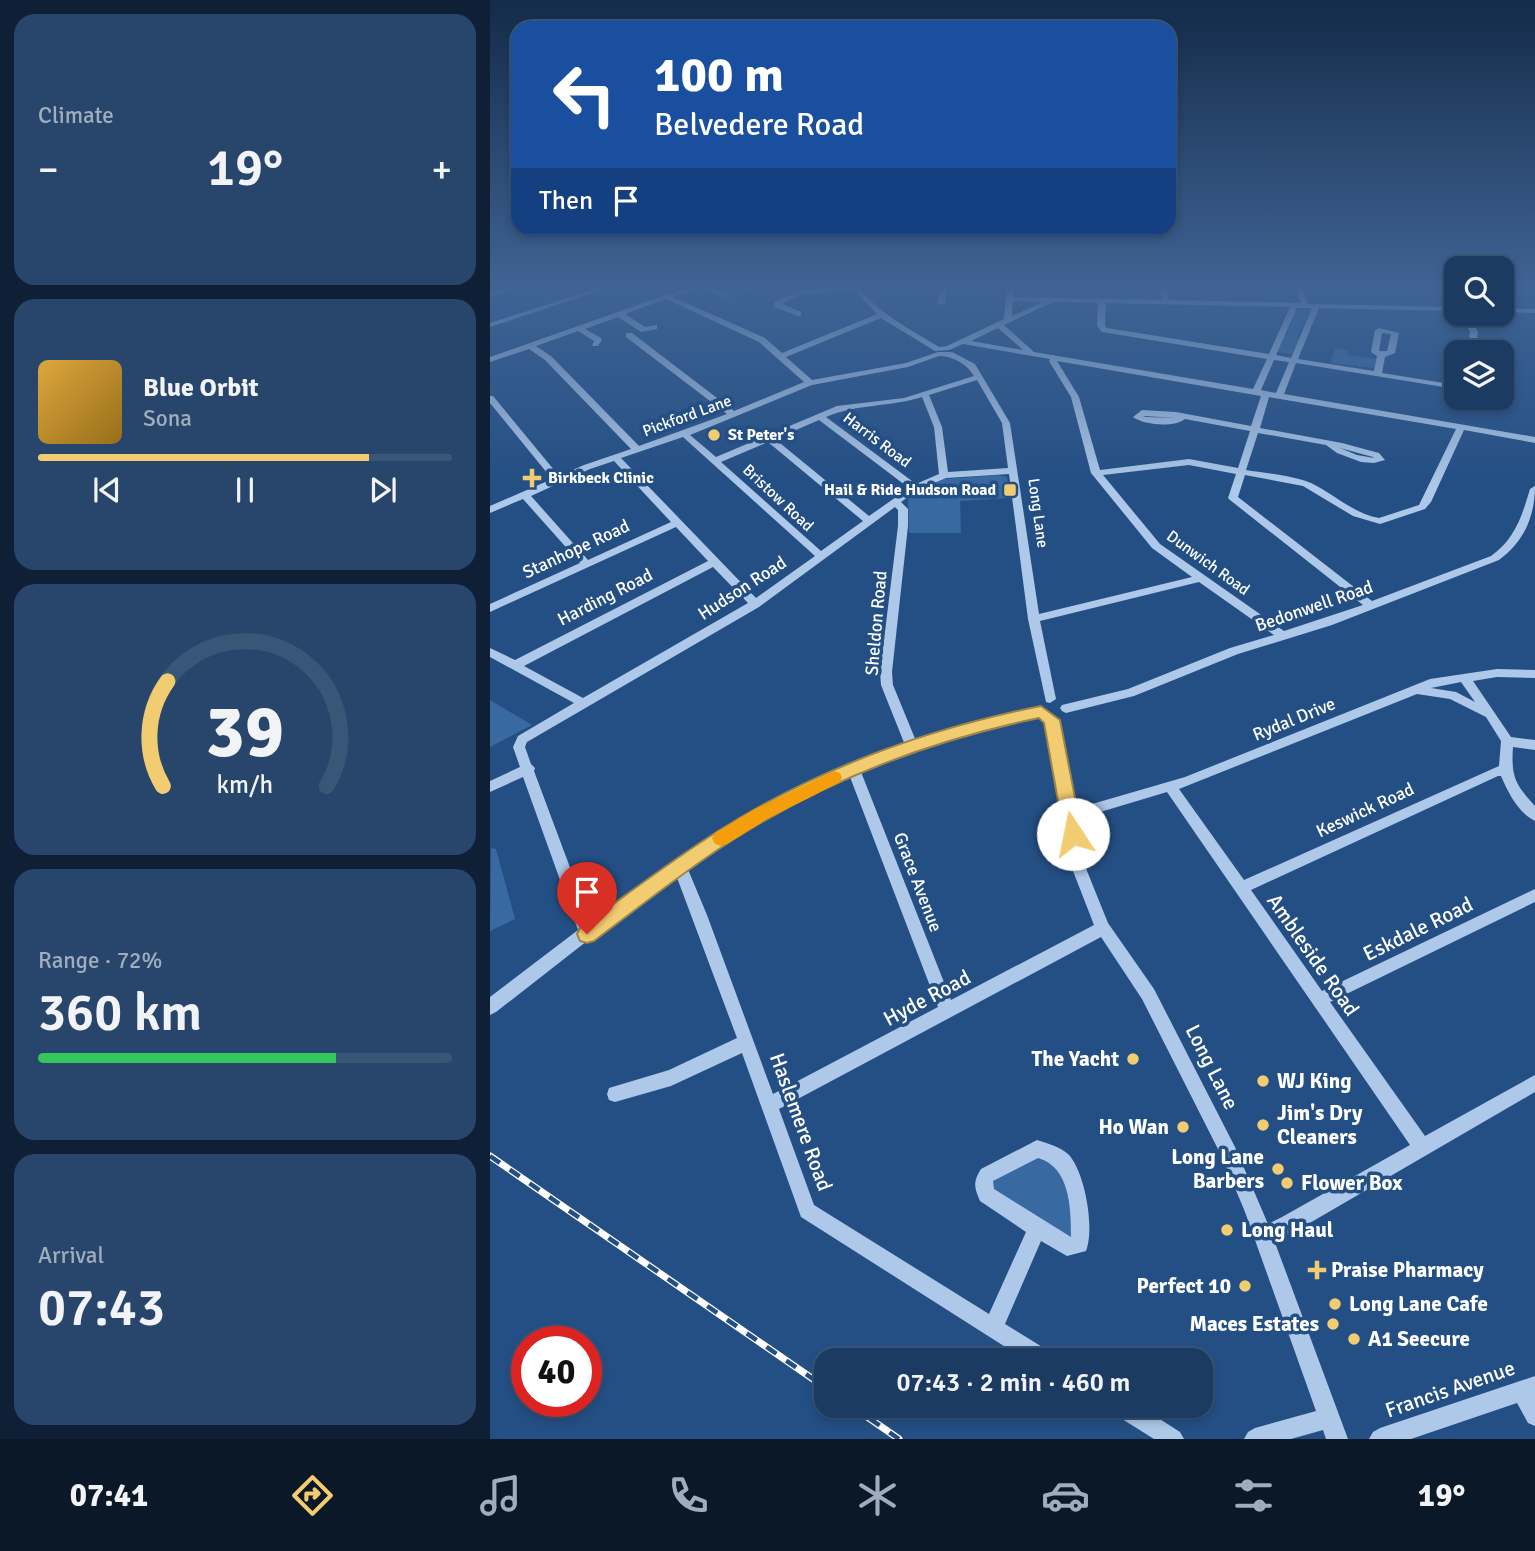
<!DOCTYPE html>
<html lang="en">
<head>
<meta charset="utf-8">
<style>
	:root { --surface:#1b3b63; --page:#28466c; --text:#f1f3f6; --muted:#a0adbe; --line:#395578; --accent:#f2cc71 }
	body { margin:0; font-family:Signika,sans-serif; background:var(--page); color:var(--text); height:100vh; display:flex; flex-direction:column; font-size:26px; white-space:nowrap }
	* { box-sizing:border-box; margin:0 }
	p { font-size:23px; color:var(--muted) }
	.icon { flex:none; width:38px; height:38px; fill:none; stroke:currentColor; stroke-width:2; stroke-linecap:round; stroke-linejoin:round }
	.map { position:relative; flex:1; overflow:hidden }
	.panel { display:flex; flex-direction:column; gap:14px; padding:14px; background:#0f2036; width:490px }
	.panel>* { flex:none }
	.guide { position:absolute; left:21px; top:21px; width:665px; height:214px; border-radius:21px; box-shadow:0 4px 10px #0003,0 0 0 2px var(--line); background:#1a4fa0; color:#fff; overflow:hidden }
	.tools { position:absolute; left:954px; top:256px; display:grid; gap:14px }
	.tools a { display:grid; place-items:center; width:70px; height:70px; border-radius:14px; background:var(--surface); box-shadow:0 4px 10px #0003,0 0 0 2px var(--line); font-size:35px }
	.speed { position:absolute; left:21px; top:1326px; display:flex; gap:14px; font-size:35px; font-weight:700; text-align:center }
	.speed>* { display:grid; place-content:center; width:91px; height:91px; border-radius:50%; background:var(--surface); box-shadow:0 4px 10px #0003,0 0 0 2px var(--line); line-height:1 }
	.speed .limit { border:10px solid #d22; background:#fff; color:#111 }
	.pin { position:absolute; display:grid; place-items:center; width:60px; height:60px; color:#fff; margin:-72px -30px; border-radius:50% 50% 50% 0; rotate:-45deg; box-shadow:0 0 7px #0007 }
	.pin .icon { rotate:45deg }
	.me { position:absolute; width:77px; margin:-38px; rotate:349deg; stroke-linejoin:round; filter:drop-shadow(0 0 5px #0008) }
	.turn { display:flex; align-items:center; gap:24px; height:147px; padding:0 28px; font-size:32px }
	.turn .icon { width:91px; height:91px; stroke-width:2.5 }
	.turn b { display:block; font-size:49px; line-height:60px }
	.then { display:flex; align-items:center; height:66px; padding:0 28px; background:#0003; gap:14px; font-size:26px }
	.big { font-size:52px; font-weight:600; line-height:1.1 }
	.panel .tile { flex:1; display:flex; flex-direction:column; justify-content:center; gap:10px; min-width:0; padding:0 24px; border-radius:21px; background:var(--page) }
	.panel .dial { align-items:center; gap:0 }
	.dial svg { height:182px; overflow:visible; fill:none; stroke:var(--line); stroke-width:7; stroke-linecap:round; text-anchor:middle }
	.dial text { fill:var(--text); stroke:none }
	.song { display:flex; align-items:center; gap:21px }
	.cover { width:84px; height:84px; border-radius:10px; background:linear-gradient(135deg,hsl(40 70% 55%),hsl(40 70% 35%)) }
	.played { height:7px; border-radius:4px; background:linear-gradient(90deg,var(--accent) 80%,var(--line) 80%) }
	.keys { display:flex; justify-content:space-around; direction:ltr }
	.heat { display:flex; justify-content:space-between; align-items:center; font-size:38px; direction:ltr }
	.charge { height:10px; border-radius:5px; background:linear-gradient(90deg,#34c759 72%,var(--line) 0) }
	.trip { position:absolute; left:324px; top:1348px; width:399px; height:70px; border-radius:21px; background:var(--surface); box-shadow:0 4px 10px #0003,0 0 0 2px var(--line); font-weight:600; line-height:70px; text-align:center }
	.menu { display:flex; height:112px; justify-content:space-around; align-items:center; background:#0b1828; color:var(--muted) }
	.menu .icon { width:49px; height:49px }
	.menu .on { color:var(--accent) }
	.menu b { font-size:32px; color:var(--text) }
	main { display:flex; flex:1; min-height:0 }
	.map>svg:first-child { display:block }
	.green { fill:#3869a1 }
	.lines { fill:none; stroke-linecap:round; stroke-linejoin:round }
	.minor { fill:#adc8e8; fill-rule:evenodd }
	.rail-casing { stroke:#fff; stroke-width:7 }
	.rail { stroke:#244f84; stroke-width:4.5; stroke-dasharray:12; stroke-linecap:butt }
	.route { fill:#f2cc71; stroke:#9d8549; stroke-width:2 }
	.slow { fill:#f59e0b }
	.poi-dot { fill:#f2cc71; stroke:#244f84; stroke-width:2.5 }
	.labels { text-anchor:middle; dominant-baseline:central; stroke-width:7; stroke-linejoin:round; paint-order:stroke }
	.far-street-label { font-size:16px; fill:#fff; stroke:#244f84 }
	.far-poi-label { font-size:16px; font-weight:bold; fill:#fff; stroke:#244f84; text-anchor:start }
	.street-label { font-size:18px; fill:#fff; stroke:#244f84 }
	.near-street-label { font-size:21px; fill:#fff; stroke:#244f84 }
	.near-poi-label { font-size:21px; font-weight:bold; fill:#fff; stroke:#244f84; text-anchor:start }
</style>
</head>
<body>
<main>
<section class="panel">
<div class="tile"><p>Climate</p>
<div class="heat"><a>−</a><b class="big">19°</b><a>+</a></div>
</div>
<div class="tile">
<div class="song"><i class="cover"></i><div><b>Blue Orbit</b><p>Sona</p></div></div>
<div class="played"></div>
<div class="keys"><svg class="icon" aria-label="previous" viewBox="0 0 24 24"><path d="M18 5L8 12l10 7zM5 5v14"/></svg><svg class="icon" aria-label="pause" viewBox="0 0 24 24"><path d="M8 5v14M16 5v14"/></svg><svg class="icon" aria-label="next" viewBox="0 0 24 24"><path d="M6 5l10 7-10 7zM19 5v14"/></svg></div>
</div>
<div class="tile dial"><svg viewBox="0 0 100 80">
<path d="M14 69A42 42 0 1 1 86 69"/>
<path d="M14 69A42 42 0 0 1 16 23" stroke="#f2cc71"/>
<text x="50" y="56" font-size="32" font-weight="700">39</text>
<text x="50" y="72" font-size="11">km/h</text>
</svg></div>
<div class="tile"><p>Range · 72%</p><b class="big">360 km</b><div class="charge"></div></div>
<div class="tile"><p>Arrival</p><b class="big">07:43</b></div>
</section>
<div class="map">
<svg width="1045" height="1439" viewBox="0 0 1045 1439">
	<rect width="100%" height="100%" fill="#244f84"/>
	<g class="green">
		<path d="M 806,310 L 820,310 L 807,337 L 809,339 L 802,354 L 787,352 L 794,337 L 797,335 Z"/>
		<path d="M 845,348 L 858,350 L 857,355 L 887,359 L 885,368 L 841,363 Z"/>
		<path d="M 508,475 L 517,477 L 520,498 L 470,501 L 471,533 L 419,533 L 418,498 L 453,479 Z"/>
		<path d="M 0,700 L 42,725 L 0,747 Z"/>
		<path d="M 1,848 L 6,849 L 25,919 L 0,931 Z"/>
		<path d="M 548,1155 L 573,1172 L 585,1229 L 581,1238 L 503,1192 L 501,1180 Z"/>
	</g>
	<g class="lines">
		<g class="minor">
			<path d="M 26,285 L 36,285 L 0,297 L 0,293 Z"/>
			<path d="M 117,285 L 127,285 L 0,327 L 0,323 Z"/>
			<path d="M 204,285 L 216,285 L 241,296 L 235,297 L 210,287 L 183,297 L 275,338 L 292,353 L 387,314 L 364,290 L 313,294 L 292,304 L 311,312 L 311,316 L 308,316 L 284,307 L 284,303 L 291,298 L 313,290 L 361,285 L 367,285 C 388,314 419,328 449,347 L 457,346 L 514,319 L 517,285 L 523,285 L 523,297 L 672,300 L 669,285 L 675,285 L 679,300 L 811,303 L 806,289 L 809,285 L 815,285 L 813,289 L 818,304 L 966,307 L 966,311 L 829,308 L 808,359 L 884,371 L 887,356 L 881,352 L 885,330 L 889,328 L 909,333 L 905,353 L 895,357 L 892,373 L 966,385 L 966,389 L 806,363 L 794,394 L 1045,437 L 1045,443 L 974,430 L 941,502 L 935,509 L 890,524 L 863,516 L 813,486 L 755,475 L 748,497 L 882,601 L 1001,556 C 1025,539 1032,516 1040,489 L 1045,486 C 1045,516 1034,542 1009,560 L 842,625 L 748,654 L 644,696 L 576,713 L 572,711 L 570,708 L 572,705 L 638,689 L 740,648 L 784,635 L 709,582 L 550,621 L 566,699 L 560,703 L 556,702 L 538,619 L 519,474 L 456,478 L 428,490 L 411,502 L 418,509 L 418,526 L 402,672 L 403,685 L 426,741 L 479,725 L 551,707 L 557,712 L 551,717 L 446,744 L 371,772 L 461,1000 L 604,925 L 583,871 L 556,720 L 558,717 L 562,715 L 568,720 L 585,809 L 695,777 L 940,679 L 1007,669 L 1045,670 L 1045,678 L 1007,677 L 983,681 L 1021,737 L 1045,740 L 1045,750 L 1023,747 C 1021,777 1025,784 1045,806 L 1045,821 C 1028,813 1018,792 1011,776 L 1008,776 L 761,890 L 832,991 L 1045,889 L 1045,902 L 840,1002 L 935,1136 L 1045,1075 L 1045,1092 L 806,1231 L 784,1240 L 858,1439 L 836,1439 L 833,1430 L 801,1439 L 754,1439 L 758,1432 L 765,1428 L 826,1411 L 755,1212 L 733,1159 L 652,999 L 611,937 L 289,1109 L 324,1205 L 499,1314 L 536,1232 L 490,1201 C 484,1187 483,1182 491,1169 L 547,1140 C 557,1143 570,1147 578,1154 C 595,1171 605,1229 596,1251 L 577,1256 L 551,1241 L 515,1324 L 562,1353 L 565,1360 L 536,1360 L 311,1217 L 252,1053 L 181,1086 L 125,1102 L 119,1100 L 117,1094 L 119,1088 L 179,1070 L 247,1038 L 186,875 L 138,909 L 6,1012 L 0,1015 L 0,997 L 88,930 L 33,777 L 0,792 L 0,781 L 30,767 L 23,747 L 28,736 L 84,703 L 0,657 L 0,648 L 25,660 L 218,561 L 186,527 L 0,612 L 0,604 L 90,563 L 33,499 L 0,513 L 0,506 L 62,479 L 0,403 L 0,396 L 3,396 L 69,476 L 94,465 L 141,449 L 55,360 L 39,349 L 0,362 L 0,357 ZM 176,299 L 269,342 L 314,382 L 244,411 L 142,333 L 136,333 L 136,337 L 237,414 L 149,446 L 61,356 L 46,346 L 88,331 L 104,341 L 102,346 L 108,346 L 112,340 L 111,338 L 95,329 L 128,317 L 151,332 L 167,329 L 167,325 L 155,327 L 135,314 ZM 523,301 L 552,302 L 522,316 ZM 563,302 L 608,303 L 607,326 L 612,332 L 777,359 L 763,389 L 544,352 L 514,325 ZM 616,303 L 800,307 L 779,354 L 617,328 L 615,326 ZM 807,308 L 822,308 L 801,358 L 786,355 ZM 391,318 L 445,351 L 459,350 L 473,344 L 560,359 L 559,361 L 581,397 L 601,473 L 662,548 L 702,577 L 549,614 L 520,423 L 485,364 L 462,352 L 448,352 L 416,363 L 322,380 L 296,357 ZM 508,328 L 533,350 L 481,341 ZM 892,333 L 901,334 L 897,351 L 889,351 ZM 449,356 C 463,356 477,364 484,376 L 414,398 L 347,406 L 226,457 L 200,435 L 322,385 L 418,367 ZM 784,360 L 799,362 L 786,393 L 771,390 ZM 567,361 L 771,396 L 761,426 L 686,412 L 652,410 L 643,417 C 654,425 684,428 695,419 L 760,431 L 748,468 L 699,459 L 610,470 L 589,397 ZM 487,380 L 512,423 L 518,468 L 458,472 L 452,427 L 439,395 ZM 432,397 L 444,427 L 449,474 L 426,484 L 336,417 C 366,404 400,407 432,397 ZM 779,397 L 966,429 L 929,505 L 889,518 C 864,514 844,494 821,483 C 806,476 774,473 756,470 L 768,433 L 836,445 L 847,453 L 871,462 L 884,463 L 895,460 L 889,453 L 852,443 L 770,428 ZM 653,416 L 654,416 L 687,418 L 656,417 ZM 329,420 L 419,488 L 379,516 L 285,439 ZM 193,437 L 325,556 L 266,598 L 131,458 ZM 278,442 L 373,521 L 331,551 L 231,462 ZM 850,448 L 883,457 L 884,458 L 867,455 ZM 124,461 L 181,522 L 98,560 L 41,496 L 100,469 ZM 699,465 L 746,474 L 738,498 L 740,500 L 873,605 L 794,631 L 670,544 L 613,475 ZM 405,507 L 408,510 L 408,526 L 390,672 L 391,685 L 415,745 L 358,764 L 357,767 C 264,806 181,861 100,921 L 44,771 L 45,768 L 41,764 L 35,747 L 37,742 L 269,607 ZM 223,567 L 258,603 L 93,698 L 34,666 ZM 971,682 L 985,702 L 966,692 L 941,688 ZM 927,694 L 960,699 L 996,717 L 1011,741 L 1009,766 L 754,880 L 689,789 ZM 360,777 L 448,1007 L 283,1094 L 217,915 L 197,867 L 278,817 ZM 677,792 L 920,1145 L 792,1217 L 778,1224 L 745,1147 L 664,989 L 618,923 L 597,871 L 587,819 ZM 548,1158 C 580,1167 581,1208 581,1237 L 504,1189 L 503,1181 Z"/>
			<path d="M 265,285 L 275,285 L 256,292 L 253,290 Z"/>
			<path d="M 452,285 L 458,285 L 455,303 L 451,305 L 447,303 Z"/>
			<path d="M 952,285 L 958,285 L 966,296 L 966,303 L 963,303 Z"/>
			<path d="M 1012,308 L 1045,309 L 1045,313 L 1012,312 Z"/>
			<path d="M 970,313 L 978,313 L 988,332 L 985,352 L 977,352 L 980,332 Z"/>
			<path d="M 1045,1376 L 1045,1426 L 1038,1423 L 1027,1403 L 921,1439 L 879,1439 L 883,1432 L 890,1428 Z"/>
			<path d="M 618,1405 L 648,1405 L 690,1432 L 694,1439 L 664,1439 L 621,1412 Z"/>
		</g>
		<defs>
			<g id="rail">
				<path d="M 0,1156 L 336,1388"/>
				<path d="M 360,1405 L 409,1439"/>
			</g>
		</defs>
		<use href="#rail" class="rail-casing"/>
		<use href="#rail" class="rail"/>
	</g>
	<linearGradient id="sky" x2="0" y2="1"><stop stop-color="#142b49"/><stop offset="0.59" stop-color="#3f6394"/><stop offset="1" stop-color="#3f6394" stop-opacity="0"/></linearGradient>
	<rect width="1045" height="486" fill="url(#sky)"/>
	<path class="route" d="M 551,706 L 570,720 L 592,834 L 589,840 L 583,842 L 576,840 L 574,834 L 554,723 L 549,718 C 439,741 332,782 238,843 C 192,873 148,908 104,941 L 97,943 L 90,941 L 87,934 L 90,928 C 135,896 179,862 225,833 C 324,770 436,729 551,706 Z"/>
	<path class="slow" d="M 344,771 L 350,773 L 352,777 L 350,782 L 277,819 L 237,844 L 231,846 L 225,844 L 222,838 L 225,833 L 265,809 Z"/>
	<g class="poi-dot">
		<circle cx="224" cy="435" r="7"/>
		<path d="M38.5 467.5h7v7h7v7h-7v7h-7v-7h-7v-7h7z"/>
		<rect x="513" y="483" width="14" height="14" rx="3.5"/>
		<circle cx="643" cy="1059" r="7"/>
		<circle cx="773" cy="1081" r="7"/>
		<circle cx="773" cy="1125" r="7"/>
		<circle cx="693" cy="1127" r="7"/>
		<circle cx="788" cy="1169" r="7"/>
		<circle cx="797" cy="1183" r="7"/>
		<circle cx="737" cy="1230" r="7"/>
		<path d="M823.5 1259.5h7v7h7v7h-7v7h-7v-7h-7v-7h7z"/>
		<circle cx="755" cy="1286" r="7"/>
		<circle cx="845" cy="1304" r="7"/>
		<circle cx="843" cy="1324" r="7"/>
		<circle cx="864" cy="1339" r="7"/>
	</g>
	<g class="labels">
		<g class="far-street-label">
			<text transform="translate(197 416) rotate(-20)">Pickford Lane</text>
			<text transform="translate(387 440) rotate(37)">Harris Road</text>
			<text transform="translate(288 498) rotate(43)">Bristow Road</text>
			<text transform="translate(548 513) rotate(82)">Long Lane</text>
			<text transform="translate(718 563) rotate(36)">Dunwich Road</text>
		</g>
		<g class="far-poi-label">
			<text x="238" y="435">St Peter's</text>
			<text x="58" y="478">Birkbeck Clinic</text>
			<text x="506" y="490" text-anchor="end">Hail &amp; Ride Hudson Road</text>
		</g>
		<g class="street-label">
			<text transform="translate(86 549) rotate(-25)">Stanhope Road</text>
			<text transform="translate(252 588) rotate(-33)">Hudson Road</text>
			<text transform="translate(115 597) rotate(-27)">Harding Road</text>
			<text transform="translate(824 606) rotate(-19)">Bedonwell Road</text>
			<text transform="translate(386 623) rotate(-85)">Sheldon Road</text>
			<text transform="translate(804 719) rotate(-22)">Rydal Drive</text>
			<text transform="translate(875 810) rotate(-25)">Keswick Road</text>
			<text transform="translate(428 882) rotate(69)">Grace Avenue</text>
		</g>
		<g class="near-street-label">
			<text transform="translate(928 929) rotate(-26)">Eskdale Road</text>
			<text transform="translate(823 955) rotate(55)">Ambleside Road</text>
			<text transform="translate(437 998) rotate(-28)">Hyde Road</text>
			<text transform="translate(722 1067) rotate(63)">Long Lane</text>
			<text transform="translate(311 1122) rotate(70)">Haslemere Road</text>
			<text transform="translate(960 1389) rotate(-19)">Francis Avenue</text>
		</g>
		<g class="near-poi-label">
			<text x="629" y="1059" text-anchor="end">The Yacht</text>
			<text x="787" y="1081">WJ King</text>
			<text x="787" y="1113">Jim's Dry<tspan x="787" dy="24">Cleaners</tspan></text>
			<text x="679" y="1127" text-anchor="end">Ho Wan</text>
			<text x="774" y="1157" text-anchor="end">Long Lane<tspan x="774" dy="24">Barbers</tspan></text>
			<text x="811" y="1183">Flower Box</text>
			<text x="751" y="1230">Long Haul</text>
			<text x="841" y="1270">Praise Pharmacy</text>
			<text x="741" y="1286" text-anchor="end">Perfect 10</text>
			<text x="859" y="1304">Long Lane Cafe</text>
			<text x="829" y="1324" text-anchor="end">Maces Estates</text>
			<text x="878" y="1339">A1 Seecure</text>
		</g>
	</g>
</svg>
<div class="tools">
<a><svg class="icon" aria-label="search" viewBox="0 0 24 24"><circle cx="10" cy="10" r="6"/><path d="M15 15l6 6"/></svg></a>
<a><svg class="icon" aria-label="layers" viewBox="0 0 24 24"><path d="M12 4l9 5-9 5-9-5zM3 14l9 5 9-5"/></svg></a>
</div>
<div class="speed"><div class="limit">40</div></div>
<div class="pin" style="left:97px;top:934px;background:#d93025"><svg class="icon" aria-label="arrive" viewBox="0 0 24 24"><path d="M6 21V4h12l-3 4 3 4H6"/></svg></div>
<svg class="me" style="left:583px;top:834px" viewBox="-20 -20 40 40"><circle r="19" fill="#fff"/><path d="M0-13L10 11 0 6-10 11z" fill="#f2cc71"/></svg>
<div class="trip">07:43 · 2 min · 460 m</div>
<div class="guide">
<div class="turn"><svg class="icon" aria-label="left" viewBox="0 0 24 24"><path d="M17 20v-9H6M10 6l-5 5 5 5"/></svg><div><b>100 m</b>Belvedere Road</div></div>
<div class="then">Then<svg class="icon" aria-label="arrive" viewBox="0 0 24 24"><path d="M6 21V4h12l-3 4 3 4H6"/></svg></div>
</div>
</div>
</main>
<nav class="menu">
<b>07:41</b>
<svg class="icon on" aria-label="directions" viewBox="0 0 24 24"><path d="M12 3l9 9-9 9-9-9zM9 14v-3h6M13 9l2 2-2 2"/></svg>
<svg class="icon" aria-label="music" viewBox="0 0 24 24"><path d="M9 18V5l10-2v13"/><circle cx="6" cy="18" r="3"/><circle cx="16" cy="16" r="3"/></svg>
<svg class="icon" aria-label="phone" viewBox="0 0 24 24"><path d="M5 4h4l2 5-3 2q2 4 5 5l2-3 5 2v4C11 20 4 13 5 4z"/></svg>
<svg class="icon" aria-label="climate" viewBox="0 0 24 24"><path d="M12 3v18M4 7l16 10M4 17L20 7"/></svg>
<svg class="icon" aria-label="car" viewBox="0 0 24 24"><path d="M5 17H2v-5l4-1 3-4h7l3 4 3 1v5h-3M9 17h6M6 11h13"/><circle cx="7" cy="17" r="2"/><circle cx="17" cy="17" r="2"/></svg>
<svg class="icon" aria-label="filters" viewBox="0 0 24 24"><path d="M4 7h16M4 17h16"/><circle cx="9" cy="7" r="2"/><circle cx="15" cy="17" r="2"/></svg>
<b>19°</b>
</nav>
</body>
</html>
